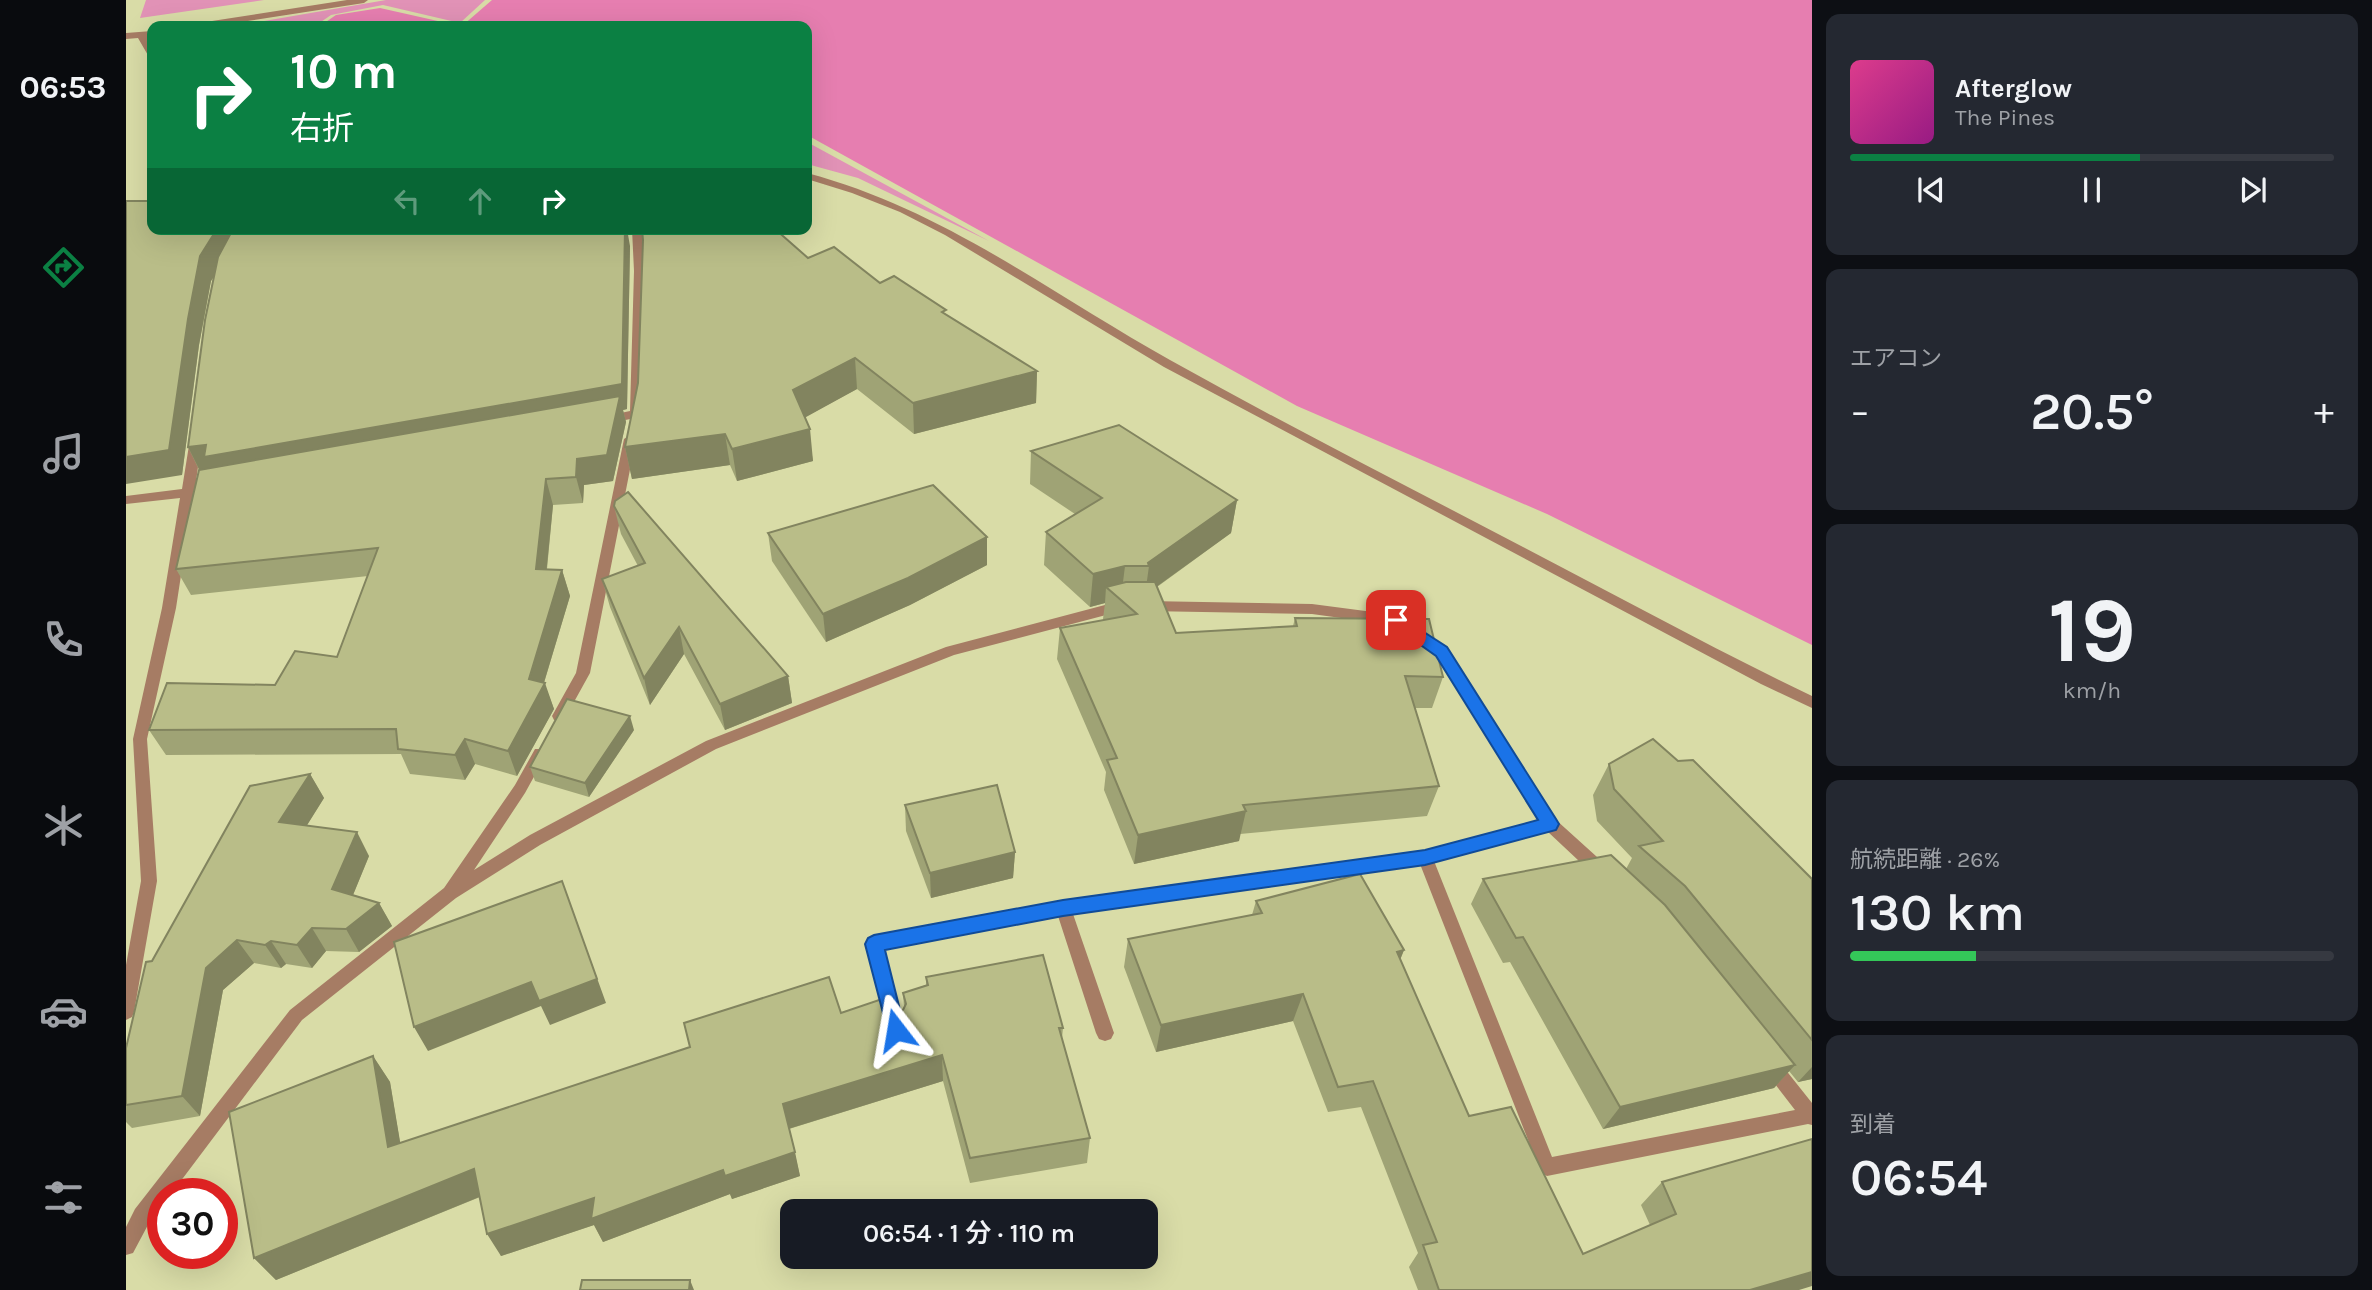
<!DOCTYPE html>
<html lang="ja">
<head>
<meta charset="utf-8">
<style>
	:root { --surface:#171b24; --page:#242831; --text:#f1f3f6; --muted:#9ea1a6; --line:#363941; --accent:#0b8043 }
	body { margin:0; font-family:Karla,"Noto Sans JP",sans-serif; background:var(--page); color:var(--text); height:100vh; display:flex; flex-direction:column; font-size:26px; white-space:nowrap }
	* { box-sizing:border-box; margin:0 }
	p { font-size:23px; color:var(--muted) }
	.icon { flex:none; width:38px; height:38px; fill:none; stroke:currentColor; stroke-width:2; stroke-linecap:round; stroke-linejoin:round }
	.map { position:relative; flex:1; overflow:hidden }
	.side { display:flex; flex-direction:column; gap:14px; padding:14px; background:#0d0f14; width:560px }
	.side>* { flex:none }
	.banner { position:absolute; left:21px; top:21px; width:665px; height:214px; border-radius:14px; box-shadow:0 7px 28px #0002; background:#0b8043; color:#fff; overflow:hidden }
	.speed { position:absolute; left:21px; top:1178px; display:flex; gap:14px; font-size:35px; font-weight:700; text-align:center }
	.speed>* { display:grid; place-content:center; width:91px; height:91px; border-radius:50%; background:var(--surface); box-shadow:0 7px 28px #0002; line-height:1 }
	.speed .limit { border:10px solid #d22; background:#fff; color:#111 }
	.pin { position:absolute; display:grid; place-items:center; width:60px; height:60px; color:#fff; margin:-30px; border-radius:14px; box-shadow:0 4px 10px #0006 }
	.me { position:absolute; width:77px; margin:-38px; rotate:346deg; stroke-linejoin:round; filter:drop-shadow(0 0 5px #0008) }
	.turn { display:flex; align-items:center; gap:24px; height:147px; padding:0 28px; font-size:32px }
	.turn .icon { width:91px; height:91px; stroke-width:2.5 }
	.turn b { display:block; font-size:49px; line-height:60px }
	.lanes { display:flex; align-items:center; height:66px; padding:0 28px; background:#0003; justify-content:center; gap:35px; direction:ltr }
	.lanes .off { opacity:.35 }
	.big { font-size:52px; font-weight:600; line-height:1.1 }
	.side .widget { flex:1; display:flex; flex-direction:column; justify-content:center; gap:10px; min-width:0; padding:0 24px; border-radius:14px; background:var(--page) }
	.side .dial { align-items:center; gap:0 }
	.dial b { font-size:91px; line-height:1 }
	.song { display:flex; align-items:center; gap:21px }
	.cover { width:84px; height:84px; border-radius:10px; background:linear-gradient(135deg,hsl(330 70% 55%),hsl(310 70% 35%)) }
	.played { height:7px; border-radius:4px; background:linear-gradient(90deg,var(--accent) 60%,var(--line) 60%) }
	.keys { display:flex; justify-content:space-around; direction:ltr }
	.heat { display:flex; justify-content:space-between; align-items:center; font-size:38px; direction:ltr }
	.charge { height:10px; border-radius:5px; background:linear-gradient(90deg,#34c759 26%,var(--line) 0) }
	.trip { position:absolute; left:654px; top:1199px; width:378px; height:70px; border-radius:14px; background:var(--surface); box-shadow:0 7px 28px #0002; font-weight:600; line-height:70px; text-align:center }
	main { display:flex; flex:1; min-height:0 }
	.tabs { display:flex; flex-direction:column; width:126px; justify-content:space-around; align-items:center; background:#090b0e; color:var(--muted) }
	.tabs .icon { width:49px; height:49px }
	.tabs .on { color:var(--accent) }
	.tabs b { font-size:32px; color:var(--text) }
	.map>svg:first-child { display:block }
	.green { fill:#e192b6 }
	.forest { fill:#e67eb0 }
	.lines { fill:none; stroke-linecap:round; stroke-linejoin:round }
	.lane { fill:#a67c64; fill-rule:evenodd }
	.street { fill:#a67c64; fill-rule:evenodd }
	.wall { fill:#9fa375 }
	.shaded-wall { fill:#82845f }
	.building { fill:#b9bd88; stroke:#82845f; stroke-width:2 }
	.route { fill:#1a73e8; stroke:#114b97; stroke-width:2 }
</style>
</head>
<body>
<main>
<nav class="tabs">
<b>06:53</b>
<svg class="icon on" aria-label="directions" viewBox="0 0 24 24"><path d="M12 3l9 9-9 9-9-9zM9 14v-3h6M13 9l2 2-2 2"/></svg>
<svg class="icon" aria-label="music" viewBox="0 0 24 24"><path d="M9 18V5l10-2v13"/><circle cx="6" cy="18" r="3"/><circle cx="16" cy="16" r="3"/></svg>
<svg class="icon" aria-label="phone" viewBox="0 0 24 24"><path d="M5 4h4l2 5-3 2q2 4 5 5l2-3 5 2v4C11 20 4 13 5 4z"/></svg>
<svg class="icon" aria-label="climate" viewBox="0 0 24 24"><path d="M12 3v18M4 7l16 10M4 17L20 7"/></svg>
<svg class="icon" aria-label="car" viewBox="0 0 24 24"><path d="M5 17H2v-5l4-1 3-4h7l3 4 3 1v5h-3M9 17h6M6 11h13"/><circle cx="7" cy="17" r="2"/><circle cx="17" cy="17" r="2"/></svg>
<svg class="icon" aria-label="filters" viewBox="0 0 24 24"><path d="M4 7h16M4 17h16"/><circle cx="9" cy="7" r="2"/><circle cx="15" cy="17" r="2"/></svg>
</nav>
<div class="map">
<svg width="1686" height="1290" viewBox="0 0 1686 1290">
	<rect width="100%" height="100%" fill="#d9dca7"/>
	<g class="green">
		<path d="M 20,0 L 138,0 L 14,18 Z"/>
		<path d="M 260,0 L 359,0 L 334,23 L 257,5 L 205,15 L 189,26 L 109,26 Z"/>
		<path d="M 681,142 L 863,241 L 732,178 L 681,164 Z"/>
	</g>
	<g class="forest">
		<path d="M 366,0 L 1686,0 L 1686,645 L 1421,514 L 1171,406 L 681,135 L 681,26 L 336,26 Z"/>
		<path d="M 254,8 L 334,26 L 194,26 L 210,15 Z"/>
	</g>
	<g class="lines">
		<g class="lane">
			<path d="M 221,0 L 242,0 L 238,3 L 89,26 L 68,26 L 73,23 Z"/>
			<path d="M 26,31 L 26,37 L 21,37 L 26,47 L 26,58 L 23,57 L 12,38 L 0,39 L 0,33 Z"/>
			<path d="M 681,173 C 817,209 924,293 1044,360 C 1160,425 1279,485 1397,547 C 1493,597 1588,649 1686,696 L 1686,708 L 1635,684 L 1038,367 L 819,235 L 774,212 L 726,193 L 681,179 Z"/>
		</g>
		<g class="street">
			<path d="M 506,229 L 516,229 L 520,271 L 516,414 L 514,417 L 480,424 L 476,423 L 474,420 L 476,417 L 504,411 L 508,271 Z"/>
			<path d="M 70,435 L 76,439 L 69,488 L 76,489 L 77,492 L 76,495 L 67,497 L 50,608 L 21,739 L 31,881 L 8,1012 L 6,1017 L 0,1020 L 0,965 L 15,881 L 7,739 L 36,608 L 54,498 L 0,504 L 0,496 L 56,489 L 64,439 Z"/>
			<path d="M 504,435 L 510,439 L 464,673 L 438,720 L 428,720 L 426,716 L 450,673 L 498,439 Z"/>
			<path d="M 994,601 L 999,602 L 1001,606 L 999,610 L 828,655 L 590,749 L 414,845 L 330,898 L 176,1020 L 45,1194 L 37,1194 L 37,1204 L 23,1223 L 7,1253 L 0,1255 L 0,1227 L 9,1209 L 164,1010 L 318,888 L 389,785 L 409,749 L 419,749 L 421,753 L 399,793 L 348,870 L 404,835 L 580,741 L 820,647 Z"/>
			<path d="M 1021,601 L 1186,604 L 1270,615 L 1275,616 L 1282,624 L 1275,629 L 1266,625 L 1186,614 L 1021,611 L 1014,606 Z"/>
			<path d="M 1295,632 L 1320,648 L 1429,819 L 1481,866 L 1483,871 L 1481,876 L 1475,878 L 1469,876 L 1421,831 L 1308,861 L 1426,1157 L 1669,1110 L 1639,1071 L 1636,1065 L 1639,1059 L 1645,1057 L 1651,1059 L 1686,1103 L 1686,1125 L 1682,1124 L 1421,1176 L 1415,1173 L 1294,864 L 947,914 L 988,1033 L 985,1039 L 979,1041 L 973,1039 L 970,1033 L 932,916 L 758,949 L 779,1030 L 776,1036 L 770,1038 L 764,1036 L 740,944 L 742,939 L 748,937 L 937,901 L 1299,850 L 1413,820 L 1310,656 L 1288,637 Z"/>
		</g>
	</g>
	<g class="wall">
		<path d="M 26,229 L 504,246 L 501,409 L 497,410 L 500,422 L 487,481 L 458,485 L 457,503 L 427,505 L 421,569 L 436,570 L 444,596 L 418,683 L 428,709 L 391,776 L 349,764 L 339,780 L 284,774 L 275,754 L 40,755 L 23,730 L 149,685 L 211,657 L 242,576 L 65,595 L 50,569 L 73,470 L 62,447 L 88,277 L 85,281 L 73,345 L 56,475 Z"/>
		<path d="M 682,258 L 754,283 L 820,315 L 911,371 L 910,403 L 788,434 L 731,389 L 679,417 L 687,461 L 611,481 L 604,465 L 506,479 L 499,447 Z"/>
		<path d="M 905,451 L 1111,500 L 1105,533 L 1031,587 L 1050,633 L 1167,626 L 1169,618 L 1317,677 L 1306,708 L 1289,708 L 1313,786 L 1301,816 L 1114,834 L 1113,841 L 1008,864 L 978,790 L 980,772 L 931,659 L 934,628 L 978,620 L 977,619 L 979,603 L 964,607 L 918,565 L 920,532 L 949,514 L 904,484 Z"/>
		<path d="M 488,506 L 662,676 L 666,703 L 599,730 L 558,654 L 524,705 L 484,607 L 476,579 L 512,566 L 495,534 Z"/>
		<path d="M 642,533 L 861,565 L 784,605 L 700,642 L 646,561 Z"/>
		<path d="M 508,730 L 463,797 L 409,781 L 404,767 Z"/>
		<path d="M 1483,764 L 1686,879 L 1686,1079 L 1672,1082 L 1663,1071 L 1648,1088 L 1477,1129 L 1384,962 L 1377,963 L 1345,904 L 1357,879 L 1500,869 L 1506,858 L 1471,821 L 1467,795 Z"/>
		<path d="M 184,774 L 198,798 L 181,825 L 243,856 L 227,895 L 253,903 L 266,926 L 233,952 L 200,951 L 186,968 L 160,964 L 155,968 L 128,963 L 97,990 L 74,1116 L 6,1128 L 0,1122 L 0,1048 Z"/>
		<path d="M 779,805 L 889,852 L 887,878 L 805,898 L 780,831 Z"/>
		<path d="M 1130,901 L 1278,950 L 1274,960 L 1343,1116 L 1457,1254 L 1524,1225 L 1515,1205 L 1536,1182 L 1673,1290 L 1292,1290 L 1283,1267 L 1292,1253 L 1235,1107 L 1202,1112 L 1167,1021 L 1030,1052 L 998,967 L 1002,939 L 1126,915 Z"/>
		<path d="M 800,977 L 937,1028 L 936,1038 L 964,1138 L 961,1163 L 844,1183 L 817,1081 L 663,1129 L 674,1176 L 606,1199 L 604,1194 L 477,1242 L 468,1225 L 375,1256 L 354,1197 L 150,1280 L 128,1258 L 247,1056 L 264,1082 L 274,1143 L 715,1013 L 759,1010 L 769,1014 L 777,1010 L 778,1007 L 777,993 L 800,985 Z"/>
	</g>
	<g class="shaded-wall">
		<path d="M 91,229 L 109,229 L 106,247 L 85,281 L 73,345 L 56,475 L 0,484 L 0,457 L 62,319 L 74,256 Z"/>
		<path d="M 499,229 L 501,229 L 504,246 L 501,409 L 497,410 L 500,422 L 487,481 L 458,485 L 457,503 L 450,477 L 75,473 L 62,447 Z"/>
		<path d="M 729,358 L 731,389 L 671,422 L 667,390 Z"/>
		<path d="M 911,371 L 910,403 L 788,434 L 787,403 Z"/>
		<path d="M 684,429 L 687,461 L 611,481 L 606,449 Z"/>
		<path d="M 599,434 L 604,465 L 506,479 L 499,447 Z"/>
		<path d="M 420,479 L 427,505 L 418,595 L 410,569 Z"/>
		<path d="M 1111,500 L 1105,533 L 1019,595 L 1023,566 L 1022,563 Z"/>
		<path d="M 861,537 L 861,565 L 784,605 L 700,642 L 697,614 Z"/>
		<path d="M 999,566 L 995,598 L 980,587 L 979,603 L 964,607 L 967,574 Z"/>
		<path d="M 436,570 L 444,596 L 416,689 L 419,683 L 428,709 L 391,776 L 382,751 Z"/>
		<path d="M 553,627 L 558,654 L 524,705 L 518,678 Z"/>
		<path d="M 662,676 L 666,703 L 599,730 L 594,704 Z"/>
		<path d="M 504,716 L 508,730 L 463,797 L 459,783 Z"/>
		<path d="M 339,739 L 349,764 L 339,780 L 329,755 Z"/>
		<path d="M 184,774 L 198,798 L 168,846 L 153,822 Z"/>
		<path d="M 1120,811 L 1113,841 L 1008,864 L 1012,835 Z"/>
		<path d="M 231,832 L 243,856 L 220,912 L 206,889 Z"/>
		<path d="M 889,852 L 887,878 L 805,898 L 804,873 Z"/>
		<path d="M 436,881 L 480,1003 L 424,1025 L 415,1006 L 302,1051 L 288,1027 Z"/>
		<path d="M 253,903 L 266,926 L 233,952 L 220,929 Z"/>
		<path d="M 186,928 L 200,951 L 186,968 L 171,945 Z"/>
		<path d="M 111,940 L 128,963 L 97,990 L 74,1116 L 56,1096 L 80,968 Z"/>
		<path d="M 145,941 L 160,964 L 155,968 L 139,945 Z"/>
		<path d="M 1278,950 L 1267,977 L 1271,952 Z"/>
		<path d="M 1177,994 L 1167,1021 L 1030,1052 L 1035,1025 Z"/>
		<path d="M 816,1055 L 817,1081 L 662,1129 L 657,1104 Z"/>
		<path d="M 247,1056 L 264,1082 L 279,1171 L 262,1147 Z"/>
		<path d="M 1669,1065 L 1648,1088 L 1477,1129 L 1494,1107 Z"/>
		<path d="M 1686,1067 L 1686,1079 L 1672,1082 Z"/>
		<path d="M 669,1152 L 674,1176 L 606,1199 L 604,1194 L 477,1242 L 468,1225 L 375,1256 L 361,1234 L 468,1198 L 597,1170 Z"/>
		<path d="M 348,1169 L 363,1193 L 150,1280 L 128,1258 Z"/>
		<path d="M 1686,1272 L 1686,1286 L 1673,1290 L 1624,1290 Z"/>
		<path d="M 564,1280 L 568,1290 L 563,1290 Z"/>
	</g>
	<g class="building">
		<path d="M 0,201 L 26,201 L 26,229 L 91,229 L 74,256 L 62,319 L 43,450 L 0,457 Z"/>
		<path d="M 107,229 L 474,229 L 474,231 L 479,229 L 499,229 L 496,384 L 78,457 L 80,445 L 62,447 L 79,320 L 92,257 Z"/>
		<path d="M 516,229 L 649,229 L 682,258 L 708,247 L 754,283 L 768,276 L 820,310 L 816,312 L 911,371 L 787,403 L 729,358 L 667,390 L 684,429 L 606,449 L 599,434 L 499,447 L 512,383 L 517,240 Z"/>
		<path d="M 494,396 L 481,455 L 451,459 L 450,477 L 420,479 L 410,569 L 436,570 L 403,679 L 419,683 L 382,751 L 339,739 L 329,755 L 272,749 L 270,729 L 23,730 L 41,683 L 149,685 L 169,651 L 211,657 L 252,548 L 50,569 L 73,470 Z"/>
		<path d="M 993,425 L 1111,500 L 1022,563 L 1023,566 L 999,566 L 967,574 L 920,532 L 976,498 L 905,451 Z"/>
		<path d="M 807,485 L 861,537 L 782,578 L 697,614 L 642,533 Z"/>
		<path d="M 502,492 L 662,676 L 594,704 L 553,627 L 518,678 L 476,579 L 519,563 L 488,506 L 489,501 Z"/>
		<path d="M 1000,582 L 1029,582 L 1050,633 L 1171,626 L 1169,618 L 1303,619 L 1317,677 L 1279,676 L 1313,786 L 1117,805 L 1120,811 L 1012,835 L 981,760 L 991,758 L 934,628 L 1011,614 L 980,587 Z"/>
		<path d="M 441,699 L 504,716 L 459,783 L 404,767 Z"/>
		<path d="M 1527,739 L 1552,761 L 1567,760 L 1686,879 L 1686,1040 L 1559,886 L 1513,846 L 1537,841 L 1488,789 L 1483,764 Z"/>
		<path d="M 184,774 L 153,822 L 231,832 L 206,889 L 253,903 L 220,929 L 186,928 L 171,945 L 145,941 L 139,945 L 111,940 L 80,968 L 56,1096 L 0,1105 L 0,1048 L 20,962 L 26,961 L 124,786 Z"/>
		<path d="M 871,785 L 889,852 L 804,873 L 779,805 Z"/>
		<path d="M 1485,855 L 1539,905 L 1669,1065 L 1494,1107 L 1397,937 L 1390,938 L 1357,879 Z"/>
		<path d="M 1234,874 L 1278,950 L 1271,952 L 1343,1116 L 1385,1107 L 1457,1254 L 1550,1214 L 1536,1182 L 1686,1139 L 1686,1272 L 1624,1290 L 1313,1290 L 1297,1245 L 1311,1242 L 1247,1081 L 1212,1087 L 1177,994 L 1035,1025 L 1002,939 L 1136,913 L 1130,901 Z"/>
		<path d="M 436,881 L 471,979 L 413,1001 L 405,982 L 288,1027 L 268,942 Z"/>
		<path d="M 917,955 L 937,1028 L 933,1028 L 964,1138 L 844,1158 L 816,1055 L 657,1104 L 669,1152 L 599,1176 L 597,1170 L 465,1219 L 468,1198 L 361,1234 L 348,1169 L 128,1258 L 103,1112 L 247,1056 L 262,1147 L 564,1047 L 558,1023 L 703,977 L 715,1013 L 756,999 L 759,1010 L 769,1014 L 777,1010 L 780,1004 L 777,993 L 802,985 L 800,977 Z"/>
		<path d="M 456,1280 L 564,1280 L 563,1290 L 454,1290 Z"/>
	</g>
	<path class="route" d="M 1270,614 L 1321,647 L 1430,819 L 1433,824 L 1430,830 L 1299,865 L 937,916 L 759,950 L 779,1030 L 777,1036 L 770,1039 L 763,1036 L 739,944 L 742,938 L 748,935 L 937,900 L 1299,850 L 1412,820 L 1310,656 L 1265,624 L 1262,620 L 1265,616 Z"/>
</svg>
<div class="speed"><div class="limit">30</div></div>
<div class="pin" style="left:1270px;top:620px;background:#d93025"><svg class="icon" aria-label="arrive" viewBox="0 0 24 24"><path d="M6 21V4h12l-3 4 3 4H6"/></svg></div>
<svg class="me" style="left:770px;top:1030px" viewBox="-20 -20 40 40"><path d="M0-17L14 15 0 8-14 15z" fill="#1a73e8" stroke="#fff" stroke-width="4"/></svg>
<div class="trip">06:54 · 1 分 · 110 m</div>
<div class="banner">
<div class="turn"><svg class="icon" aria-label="right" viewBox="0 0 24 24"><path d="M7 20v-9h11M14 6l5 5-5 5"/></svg><div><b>10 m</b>右折</div></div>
<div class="lanes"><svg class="icon off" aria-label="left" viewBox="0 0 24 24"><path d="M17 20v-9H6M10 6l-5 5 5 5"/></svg><svg class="icon off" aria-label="ahead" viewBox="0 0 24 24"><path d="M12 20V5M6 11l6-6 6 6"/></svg><svg class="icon" aria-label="right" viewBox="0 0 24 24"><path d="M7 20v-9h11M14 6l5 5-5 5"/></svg></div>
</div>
</div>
<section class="side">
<div class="widget">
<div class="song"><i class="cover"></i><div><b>Afterglow</b><p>The Pines</p></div></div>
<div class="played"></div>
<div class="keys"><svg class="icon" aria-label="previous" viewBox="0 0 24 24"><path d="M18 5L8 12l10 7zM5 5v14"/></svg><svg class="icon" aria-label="pause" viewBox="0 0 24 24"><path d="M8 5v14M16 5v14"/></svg><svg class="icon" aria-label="next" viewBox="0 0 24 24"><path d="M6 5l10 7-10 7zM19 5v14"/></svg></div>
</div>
<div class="widget"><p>エアコン</p>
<div class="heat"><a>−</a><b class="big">20.5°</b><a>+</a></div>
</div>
<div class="widget dial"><b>19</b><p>km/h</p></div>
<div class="widget"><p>航続距離 · 26%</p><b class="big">130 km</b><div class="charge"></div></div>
<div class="widget"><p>到着</p><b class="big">06:54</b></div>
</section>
</main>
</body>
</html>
